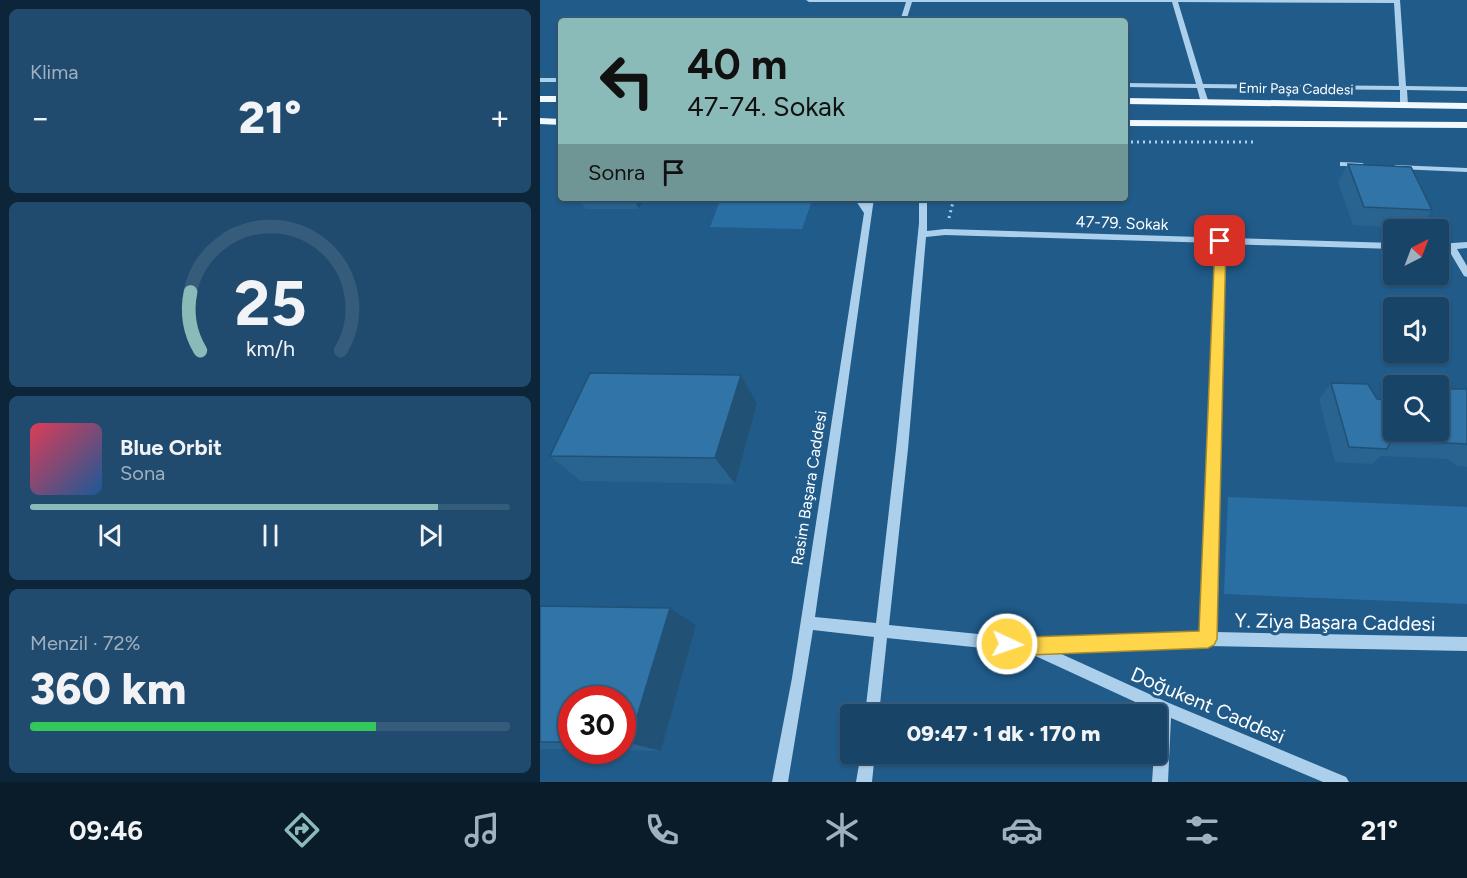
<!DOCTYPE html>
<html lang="tr">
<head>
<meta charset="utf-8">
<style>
	:root { --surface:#184468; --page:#214b6e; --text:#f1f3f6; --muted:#9fb0c0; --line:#365c7c; --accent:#8bbbb9 }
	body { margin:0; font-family:Figtree,sans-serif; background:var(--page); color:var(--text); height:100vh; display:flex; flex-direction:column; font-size:22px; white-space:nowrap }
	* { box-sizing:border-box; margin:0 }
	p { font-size:20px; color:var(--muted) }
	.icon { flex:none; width:33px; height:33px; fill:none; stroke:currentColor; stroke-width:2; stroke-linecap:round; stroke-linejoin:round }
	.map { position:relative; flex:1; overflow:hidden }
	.drawer { display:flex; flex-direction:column; gap:9px; padding:9px; background:#0d2539; width:540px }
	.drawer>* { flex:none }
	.banner { position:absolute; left:18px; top:18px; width:570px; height:183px; border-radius:6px; box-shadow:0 2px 4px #0004,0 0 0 2px var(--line); background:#8bbbb9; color:#111; overflow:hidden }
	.needle { width:39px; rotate:42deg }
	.buttons { position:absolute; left:843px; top:219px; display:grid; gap:12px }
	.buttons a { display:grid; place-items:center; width:66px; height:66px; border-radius:6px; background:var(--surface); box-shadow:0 2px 4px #0004,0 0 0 2px var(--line); font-size:30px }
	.speed { position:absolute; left:18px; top:686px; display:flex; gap:12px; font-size:30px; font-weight:700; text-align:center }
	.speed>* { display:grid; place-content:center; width:78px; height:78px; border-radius:50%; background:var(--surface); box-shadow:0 2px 4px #0004,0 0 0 2px var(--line); line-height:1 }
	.speed .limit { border:9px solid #d22; background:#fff; color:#111 }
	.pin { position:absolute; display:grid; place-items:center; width:51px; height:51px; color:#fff; margin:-26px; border-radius:12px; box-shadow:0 3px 9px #0006 }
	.me { position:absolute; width:66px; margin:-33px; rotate:93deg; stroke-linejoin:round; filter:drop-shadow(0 0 4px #0008) }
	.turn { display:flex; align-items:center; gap:21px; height:126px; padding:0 30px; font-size:27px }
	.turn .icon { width:78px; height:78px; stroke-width:2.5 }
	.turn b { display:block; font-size:42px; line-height:51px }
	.then { display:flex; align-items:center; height:57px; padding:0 30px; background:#0003; gap:12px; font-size:22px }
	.big { font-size:45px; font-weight:800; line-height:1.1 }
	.drawer .tile { flex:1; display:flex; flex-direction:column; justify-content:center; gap:9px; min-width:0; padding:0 21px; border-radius:9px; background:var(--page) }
	.drawer .dial { align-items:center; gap:0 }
	.dial svg { height:156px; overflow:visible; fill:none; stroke:var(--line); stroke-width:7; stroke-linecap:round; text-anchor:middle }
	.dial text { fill:var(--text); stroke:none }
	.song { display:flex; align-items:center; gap:18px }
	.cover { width:72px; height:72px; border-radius:9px; background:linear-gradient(135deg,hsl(350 70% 55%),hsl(210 70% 35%)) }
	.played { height:6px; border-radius:3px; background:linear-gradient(90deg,var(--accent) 85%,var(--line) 85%) }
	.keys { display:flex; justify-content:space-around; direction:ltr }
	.heat { display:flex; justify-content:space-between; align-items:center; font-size:33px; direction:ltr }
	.charge { height:9px; border-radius:4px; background:linear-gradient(90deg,#34c759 72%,var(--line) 0) }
	.trip { position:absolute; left:300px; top:704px; width:327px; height:60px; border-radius:6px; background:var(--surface); box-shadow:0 2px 4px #0004,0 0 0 2px var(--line); font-weight:800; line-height:60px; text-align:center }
	.tab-bar { display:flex; height:96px; justify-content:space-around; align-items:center; background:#0a1b2a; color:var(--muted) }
	.tab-bar .icon { width:42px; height:42px }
	.tab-bar .current { color:var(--accent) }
	.tab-bar b { font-size:27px; color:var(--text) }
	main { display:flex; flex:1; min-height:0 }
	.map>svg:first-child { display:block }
	.green { fill:#2a6fa3 }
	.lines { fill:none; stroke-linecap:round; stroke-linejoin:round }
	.path { stroke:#acd0eb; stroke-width:3; stroke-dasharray:2 4; stroke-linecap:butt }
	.minor { fill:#acd0eb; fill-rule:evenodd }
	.major { fill:#f1f8fe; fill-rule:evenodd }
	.wall { fill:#296490 }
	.shaded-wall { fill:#225176 }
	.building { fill:#3074a8; stroke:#225176; stroke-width:1.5 }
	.route { fill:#ffd54a; stroke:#a68a30; stroke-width:1.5 }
	.labels { text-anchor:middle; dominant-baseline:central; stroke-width:6; stroke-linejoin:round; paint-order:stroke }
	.far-street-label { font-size:14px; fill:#fff; stroke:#205b8a }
	.street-label { font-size:16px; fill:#fff; stroke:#205b8a }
	.near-street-label { font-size:20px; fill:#fff; stroke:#205b8a }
</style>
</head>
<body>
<main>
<section class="drawer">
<div class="tile"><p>Klima</p>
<div class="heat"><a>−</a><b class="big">21°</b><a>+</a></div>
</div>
<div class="tile dial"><svg viewBox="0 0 100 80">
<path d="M14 69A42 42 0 1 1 86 69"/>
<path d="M14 69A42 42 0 0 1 9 39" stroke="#8bbbb9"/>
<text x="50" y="56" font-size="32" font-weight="700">25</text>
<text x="50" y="72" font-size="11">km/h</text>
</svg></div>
<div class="tile">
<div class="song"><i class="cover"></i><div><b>Blue Orbit</b><p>Sona</p></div></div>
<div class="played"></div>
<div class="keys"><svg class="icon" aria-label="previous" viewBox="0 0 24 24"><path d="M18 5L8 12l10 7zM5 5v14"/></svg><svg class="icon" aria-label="pause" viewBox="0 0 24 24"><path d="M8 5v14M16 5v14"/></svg><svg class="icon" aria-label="next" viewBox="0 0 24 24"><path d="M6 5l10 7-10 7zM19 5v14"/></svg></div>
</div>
<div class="tile"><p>Menzil · 72%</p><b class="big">360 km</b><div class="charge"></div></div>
</section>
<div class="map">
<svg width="927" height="782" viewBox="0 0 927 782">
	<rect width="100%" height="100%" fill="#205b8a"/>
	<g class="green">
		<path d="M 181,198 L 273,198 L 262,229 L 170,227 Z"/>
		<path d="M 688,497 L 927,507 L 927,604 L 684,594 Z"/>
	</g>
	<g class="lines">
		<g class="path">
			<path d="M 585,142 L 713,142"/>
			<path d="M 409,218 L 414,198"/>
		</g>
		<g class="minor">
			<path d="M 266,0 L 860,0 L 866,86 L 927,87 L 927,91 L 867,90 L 868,105 L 864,107 L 860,105 L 860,90 L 664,88 L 669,103 L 665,105 L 661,103 L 657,88 L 585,87 L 585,83 L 656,84 L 632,2 L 372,2 L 366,21 L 360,21 L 366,2 L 269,2 ZM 638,2 L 854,3 L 859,86 L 663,84 Z"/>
			<rect x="0" y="78" width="21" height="4"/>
			<path d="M 800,162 L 822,163 L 826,165 L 822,167 L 803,166 L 800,166 Z"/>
			<path d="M 855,165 L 927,168 L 927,172 L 858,169 L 854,167 Z"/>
			<path d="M 314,198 L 322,198 L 325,202 L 326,198 L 334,198 L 275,617 L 336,623 L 356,449 L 379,223 L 379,198 L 387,198 L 387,231 L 405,229 L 854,243 L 854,249 L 684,244 L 675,632 L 927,637 L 927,651 L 668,646 L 517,652 L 629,703 L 806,777 L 809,782 L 783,782 L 631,718 L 628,782 L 612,782 L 614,753 L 616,753 L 617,712 L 489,653 L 347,638 L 339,714 L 325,714 L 334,637 L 273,630 L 248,782 L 232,782 L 252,678 L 324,213 ZM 405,235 L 676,243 L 662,633 L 489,639 L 349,625 L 368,449 L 386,237 Z"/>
			<path d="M 927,242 L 927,248 L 917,249 L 927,266 L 927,277 L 924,276 L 908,249 L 898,250 L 898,244 Z"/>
			<path d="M 321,753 L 335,753 L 332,782 L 316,782 Z"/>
		</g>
		<g class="major">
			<rect x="0" y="96" width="21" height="6"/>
			<path d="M 585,98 L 927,103 L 927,109 L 585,104 Z"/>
			<path d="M 0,118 L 21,119 L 21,125 L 0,124 Z"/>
			<path d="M 585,120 L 927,122 L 927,128 L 585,126 Z"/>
		</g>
	</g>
	<g class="wall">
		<path d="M 808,164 L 892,210 L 879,229 L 813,225 L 798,182 Z"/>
		<path d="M 41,198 L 105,198 L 99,209 L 46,209 L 40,200 Z"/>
		<path d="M 791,383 L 837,399 L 898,430 L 898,396 L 906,389 L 927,389 L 927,467 L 917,466 L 908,459 L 841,456 L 832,464 L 795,462 L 779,399 Z"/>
		<path d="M 217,404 L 195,484 L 41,481 L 10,456 Z"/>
		<path d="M 0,606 L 130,608 L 156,625 L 121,751 L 68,750 L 82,750 L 82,699 L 32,699 L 32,749 L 0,749 Z"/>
	</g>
	<g class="shaded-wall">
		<path d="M 95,198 L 105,198 L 99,209 L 94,200 Z"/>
		<path d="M 201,375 L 217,404 L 195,484 L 175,458 Z"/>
		<path d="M 130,608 L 156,625 L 121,751 L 89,743 Z"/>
	</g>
	<g class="building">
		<path d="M 808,164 L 871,167 L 892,210 L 824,207 Z"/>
		<path d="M 41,198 L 95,198 L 94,200 L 40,200 Z"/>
		<path d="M 50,373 L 201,375 L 175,458 L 10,456 Z"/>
		<path d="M 791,383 L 828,384 L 837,399 L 854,400 L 854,430 L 898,430 L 898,402 L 909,402 L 906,389 L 927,389 L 927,445 L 926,444 L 851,440 L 847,449 L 809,447 Z"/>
		<path d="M 0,606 L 130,608 L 89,743 L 82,743 L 82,699 L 32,699 L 32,742 L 0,742 Z"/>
	</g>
	<path class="route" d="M 680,237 L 686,241 L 677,639 L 674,645 L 668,648 L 489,655 L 461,650 L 459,644 L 461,638 L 467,635 L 489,637 L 659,631 L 675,241 Z"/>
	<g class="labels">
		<g class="far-street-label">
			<text transform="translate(756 89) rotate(1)">Emir Paşa Caddesi</text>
		</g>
		<g class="street-label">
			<text transform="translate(582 223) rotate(2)">47-79. Sokak</text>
			<text transform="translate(269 488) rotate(-81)">Rasim Başara Caddesi</text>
		</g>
		<g class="near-street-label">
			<text transform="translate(795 622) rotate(1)">Y. Ziya Başara Caddesi</text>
			<text transform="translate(668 705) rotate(23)">Doğukent Caddesi</text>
		</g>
	</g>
</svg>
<div class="buttons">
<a><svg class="needle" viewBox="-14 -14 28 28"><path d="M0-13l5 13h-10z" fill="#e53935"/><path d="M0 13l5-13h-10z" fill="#9fb0c0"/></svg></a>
<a><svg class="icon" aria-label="sound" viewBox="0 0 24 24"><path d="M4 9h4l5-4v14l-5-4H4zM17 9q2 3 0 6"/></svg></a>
<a><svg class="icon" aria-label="search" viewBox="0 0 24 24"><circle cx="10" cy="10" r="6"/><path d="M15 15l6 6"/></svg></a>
</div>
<div class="speed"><div class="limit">30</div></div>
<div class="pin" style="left:680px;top:241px;background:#d93025"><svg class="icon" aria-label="arrive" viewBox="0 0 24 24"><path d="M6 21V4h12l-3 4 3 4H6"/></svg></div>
<svg class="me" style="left:467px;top:644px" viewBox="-20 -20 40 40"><circle r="17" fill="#ffd54a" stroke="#fff" stroke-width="3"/><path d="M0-11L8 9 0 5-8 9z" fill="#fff"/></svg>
<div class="trip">09:47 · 1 dk · 170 m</div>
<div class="banner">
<div class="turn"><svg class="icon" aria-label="left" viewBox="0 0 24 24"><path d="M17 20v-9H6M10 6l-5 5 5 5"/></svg><div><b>40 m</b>47-74. Sokak</div></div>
<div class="then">Sonra<svg class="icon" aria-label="arrive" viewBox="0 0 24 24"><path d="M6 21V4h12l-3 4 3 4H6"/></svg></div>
</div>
</div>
</main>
<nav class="tab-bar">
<b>09:46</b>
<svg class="icon current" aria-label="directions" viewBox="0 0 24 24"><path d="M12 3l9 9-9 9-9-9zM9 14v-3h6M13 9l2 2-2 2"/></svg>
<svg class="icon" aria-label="music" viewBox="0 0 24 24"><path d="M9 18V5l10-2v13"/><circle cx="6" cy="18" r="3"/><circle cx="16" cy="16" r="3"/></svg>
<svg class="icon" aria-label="phone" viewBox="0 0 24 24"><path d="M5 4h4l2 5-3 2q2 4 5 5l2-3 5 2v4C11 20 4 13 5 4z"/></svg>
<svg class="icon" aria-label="climate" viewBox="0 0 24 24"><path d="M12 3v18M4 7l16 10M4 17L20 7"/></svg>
<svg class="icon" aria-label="car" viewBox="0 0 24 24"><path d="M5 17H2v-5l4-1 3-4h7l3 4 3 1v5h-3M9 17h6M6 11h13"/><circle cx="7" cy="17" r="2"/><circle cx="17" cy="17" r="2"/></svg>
<svg class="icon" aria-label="filters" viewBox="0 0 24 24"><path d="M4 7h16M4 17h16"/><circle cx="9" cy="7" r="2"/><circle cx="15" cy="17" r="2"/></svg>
<b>21°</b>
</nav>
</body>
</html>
